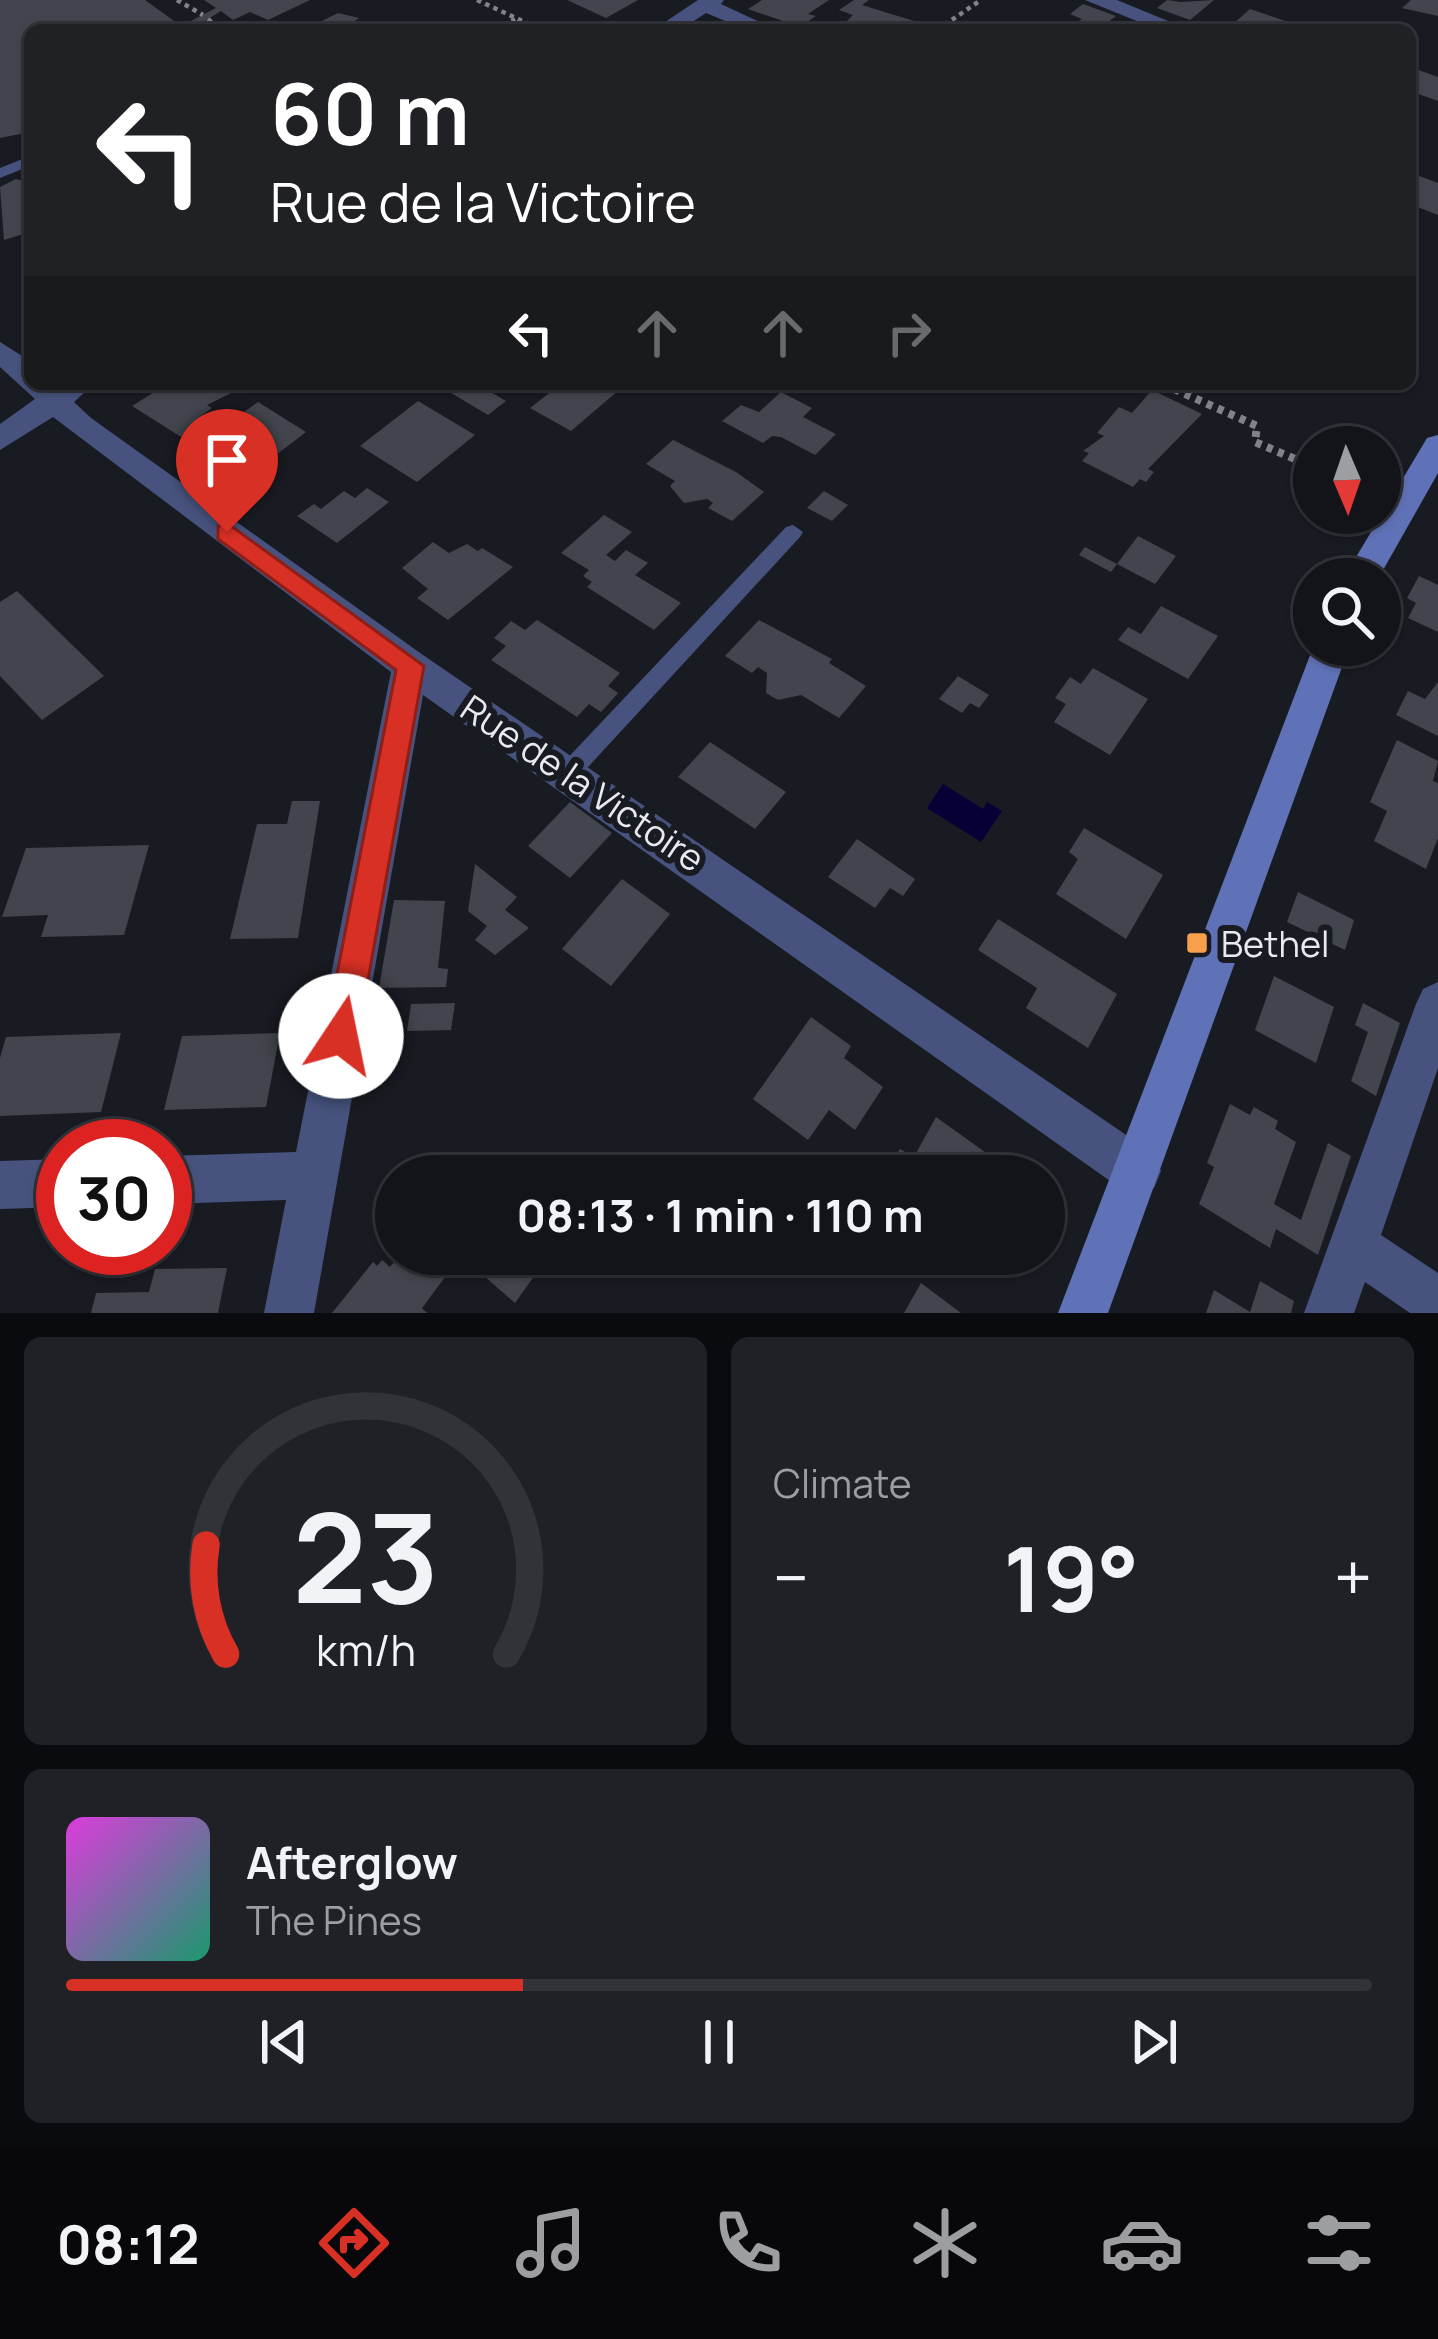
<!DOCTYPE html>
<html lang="en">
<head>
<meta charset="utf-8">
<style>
	:root { --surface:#13141a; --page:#202127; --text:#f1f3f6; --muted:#9d9ea2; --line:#323339; --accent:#d93025 }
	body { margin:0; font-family:Manrope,sans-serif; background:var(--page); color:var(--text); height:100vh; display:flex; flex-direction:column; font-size:45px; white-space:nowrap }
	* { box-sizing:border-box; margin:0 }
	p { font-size:39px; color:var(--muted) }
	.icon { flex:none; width:66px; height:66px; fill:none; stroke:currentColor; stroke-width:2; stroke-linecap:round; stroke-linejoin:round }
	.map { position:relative; height:1313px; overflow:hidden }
	.panel { display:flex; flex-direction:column; gap:24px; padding:24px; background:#0a0b0e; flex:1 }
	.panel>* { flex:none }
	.guide { position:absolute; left:24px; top:24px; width:1392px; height:366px; border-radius:18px; box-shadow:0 3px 9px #0004,0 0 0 3px var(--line); background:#202124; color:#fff; overflow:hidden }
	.needle { width:78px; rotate:178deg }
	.tools { position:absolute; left:1293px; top:426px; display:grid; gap:24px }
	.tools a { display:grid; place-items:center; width:108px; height:108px; border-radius:50%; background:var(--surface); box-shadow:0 3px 9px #0004,0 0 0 3px var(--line); font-size:60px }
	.speed { position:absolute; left:36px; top:1119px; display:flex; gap:24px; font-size:60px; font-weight:700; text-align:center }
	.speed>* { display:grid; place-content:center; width:156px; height:156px; border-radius:50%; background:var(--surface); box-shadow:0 3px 9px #0004,0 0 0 3px var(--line); line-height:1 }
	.speed .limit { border:18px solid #d22; background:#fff; color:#111 }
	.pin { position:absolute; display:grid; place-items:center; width:102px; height:102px; color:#fff; margin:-123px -51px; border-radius:50% 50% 50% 0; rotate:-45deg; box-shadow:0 0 12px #0007 }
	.pin .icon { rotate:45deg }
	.me { position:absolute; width:132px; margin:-66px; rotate:11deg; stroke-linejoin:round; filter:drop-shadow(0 0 9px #0008) }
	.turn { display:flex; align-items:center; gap:42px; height:252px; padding:0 48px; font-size:54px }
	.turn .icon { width:156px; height:156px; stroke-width:2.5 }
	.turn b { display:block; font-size:84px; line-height:102px }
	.lanes { display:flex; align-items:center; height:114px; padding:0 48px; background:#0003; justify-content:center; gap:60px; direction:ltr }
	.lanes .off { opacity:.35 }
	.big { font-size:90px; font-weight:700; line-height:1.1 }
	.panel .card { flex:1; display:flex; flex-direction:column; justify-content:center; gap:18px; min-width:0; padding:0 42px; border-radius:18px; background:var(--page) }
	.panel .dial { align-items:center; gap:0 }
	.dial svg { height:312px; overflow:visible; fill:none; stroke:var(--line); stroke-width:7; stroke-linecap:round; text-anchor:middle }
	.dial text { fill:var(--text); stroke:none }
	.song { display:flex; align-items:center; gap:36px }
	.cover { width:144px; height:144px; border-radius:18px; background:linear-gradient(135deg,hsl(300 70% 55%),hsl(160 70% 35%)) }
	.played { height:12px; border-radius:6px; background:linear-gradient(90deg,var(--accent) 35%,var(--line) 35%) }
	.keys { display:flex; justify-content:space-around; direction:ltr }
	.heat { display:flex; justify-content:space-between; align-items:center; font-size:66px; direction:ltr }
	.panel .tiles { flex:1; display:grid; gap:24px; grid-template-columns:1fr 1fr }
	.card:last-child { grid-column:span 2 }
	.trip { position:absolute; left:375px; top:1155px; width:690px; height:120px; border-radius:60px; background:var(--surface); box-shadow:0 3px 9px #0004,0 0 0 3px var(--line); font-weight:700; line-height:120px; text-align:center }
	.tabs { display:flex; height:192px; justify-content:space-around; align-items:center; background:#08080a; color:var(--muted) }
	.tabs .icon { width:84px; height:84px }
	.tabs .on { color:var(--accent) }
	.tabs b { font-size:54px; color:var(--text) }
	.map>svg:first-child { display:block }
	.water { fill:#050137 }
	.building { fill:#42454d }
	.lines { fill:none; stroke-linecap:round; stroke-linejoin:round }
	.path-far1 { stroke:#82838a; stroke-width:4.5; stroke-dasharray:4.5 4.5; stroke-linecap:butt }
	.path { stroke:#82838a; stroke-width:8; stroke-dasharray:6 6; stroke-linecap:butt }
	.lane { fill:#47537e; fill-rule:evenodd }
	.street { fill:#47537e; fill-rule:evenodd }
	.secondary { fill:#6072b7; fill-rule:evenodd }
	.route { fill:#d93025; stroke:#8d1f18; stroke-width:3 }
	.poi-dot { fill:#f9a04c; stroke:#191b22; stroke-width:4.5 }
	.labels { text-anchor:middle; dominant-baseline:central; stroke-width:12; stroke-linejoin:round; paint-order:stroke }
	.street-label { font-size:36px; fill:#e9eaf0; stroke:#191b22 }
	.poi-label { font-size:36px; fill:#e9eaf0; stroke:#191b22; text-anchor:start }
</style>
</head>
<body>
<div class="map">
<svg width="1438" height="1313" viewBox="0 0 1438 1313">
	<rect width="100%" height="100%" fill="#191b22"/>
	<path class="water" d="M 943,784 L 983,809 L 987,802 L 1002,811 L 981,842 L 927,808 Z"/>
	<g class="building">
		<path d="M 0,0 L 145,0 L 181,26 L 216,8 L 204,0 L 310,0 L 268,20 L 250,12 L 233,20 L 221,11 L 190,30 L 30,30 L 30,132 L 0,138 Z"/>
		<path d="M 567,0 L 638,0 L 606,18 Z"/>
		<path d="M 762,0 L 829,0 L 808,14 L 816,16 L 807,22 L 792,24 L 748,9 Z"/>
		<path d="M 854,0 L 869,0 L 862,5 L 927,25 L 919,30 L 855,30 L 843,25 L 853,15 L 839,10 Z"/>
		<path d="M 1167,0 L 1181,2 L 1214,0 L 1190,20 L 1157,8 Z"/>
		<path d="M 1411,0 L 1438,0 L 1438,16 L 1402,8 Z"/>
		<path d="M 1083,4 L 1116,16 L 1098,30 L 1067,30 L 1082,19 L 1070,14 Z"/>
		<path d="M 1250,9 L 1288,22 L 1280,30 L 1226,30 Z"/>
		<path d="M 338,13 L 359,18 L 355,21 L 375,30 L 304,30 Z"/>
		<path d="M 1410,67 L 1438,77 L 1438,101 L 1410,91 Z"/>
		<path d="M 1414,174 L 1438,183 L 1438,215 L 1410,204 Z"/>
		<path d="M 16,179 L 30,183 L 30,215 L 23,219 L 30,232 L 4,240 L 0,187 Z"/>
		<path d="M 167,384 L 186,392 L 201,384 L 249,384 L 207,405 L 212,408 L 198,418 L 208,424 L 186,440 L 132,406 Z"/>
		<path d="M 436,384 L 477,384 L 506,401 L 488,415 Z"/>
		<path d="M 561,384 L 626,384 L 571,431 L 530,408 Z"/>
		<path d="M 1152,390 L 1202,414 L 1148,469 L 1154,472 L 1146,482 L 1140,479 L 1133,487 L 1082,461 L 1089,453 L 1083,451 L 1104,436 L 1097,433 L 1119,407 L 1132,413 Z"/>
		<path d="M 781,392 L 812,408 L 803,417 L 836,434 L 815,455 L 781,437 L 772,436 L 763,443 L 722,421 L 741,405 L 759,412 Z"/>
		<path d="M 418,401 L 475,435 L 417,482 L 360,446 Z"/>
		<path d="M 258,402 L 306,432 L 267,462 L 218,430 Z"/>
		<path d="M 673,440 L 736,472 L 764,492 L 732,521 L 708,508 L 713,503 L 707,499 L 684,503 L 670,486 L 675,481 L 646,464 Z"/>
		<path d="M 367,488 L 389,502 L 337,543 L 297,516 L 314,504 L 321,509 L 344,491 L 355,498 Z"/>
		<path d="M 824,491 L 848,505 L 832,521 L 807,508 Z"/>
		<path d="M 604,515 L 632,532 L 606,555 L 615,561 L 626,550 L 648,563 L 635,575 L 681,603 L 654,630 L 587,587 L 592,582 L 583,576 L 589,570 L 561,553 Z"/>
		<path d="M 1138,536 L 1176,556 L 1155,584 L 1117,564 Z"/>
		<path d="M 433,542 L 449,553 L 467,544 L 478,551 L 482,548 L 513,567 L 448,620 L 417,598 L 428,589 L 402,568 Z"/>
		<path d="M 1085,547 L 1117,564 L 1111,572 L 1079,555 Z"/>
		<path d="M 1419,576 L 1438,585 L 1438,632 L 1408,618 L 1416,603 L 1407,598 Z"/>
		<path d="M 17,591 L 104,676 L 42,720 L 0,676 L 0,602 Z"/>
		<path d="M 1161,606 L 1218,636 L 1188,679 L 1118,640 L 1128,627 L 1141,634 Z"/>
		<path d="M 537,620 L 620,673 L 608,686 L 618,693 L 601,712 L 589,704 L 577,717 L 491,660 L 506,646 L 494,638 L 511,621 L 525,630 Z"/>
		<path d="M 759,620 L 832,659 L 829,663 L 866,686 L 839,718 L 801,695 L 778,700 L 766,693 L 767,673 L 758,667 L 752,673 L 725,656 Z"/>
		<path d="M 1093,668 L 1148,699 L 1110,755 L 1054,722 L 1066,704 L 1055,698 L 1070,677 L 1081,684 Z"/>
		<path d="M 958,676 L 989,695 L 979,708 L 970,703 L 962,713 L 939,699 Z"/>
		<path d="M 1438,682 L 1438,736 L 1396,715 L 1408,691 L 1425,699 Z"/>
		<path d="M 1397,740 L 1438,761 L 1433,781 L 1438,783 L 1438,838 L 1426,869 L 1374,841 L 1387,811 L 1370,802 Z"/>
		<path d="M 710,742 L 786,792 L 755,829 L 678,777 Z"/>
		<path d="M 292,801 L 320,801 L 298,938 L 230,939 L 257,824 L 287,824 Z"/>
		<path d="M 570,802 L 612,833 L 570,878 L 528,846 Z"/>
		<path d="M 1084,828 L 1163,875 L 1126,939 L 1056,894 L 1078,859 L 1069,852 Z"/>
		<path d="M 857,839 L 915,879 L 903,896 L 890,888 L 875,908 L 828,877 Z"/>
		<path d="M 149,845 L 124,935 L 41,937 L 48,915 L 2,917 L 26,848 Z"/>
		<path d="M 475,864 L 517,897 L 505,910 L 529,928 L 495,955 L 475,940 L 487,926 L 468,911 Z"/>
		<path d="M 622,879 L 670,914 L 611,986 L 562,949 Z"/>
		<path d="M 1298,892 L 1354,920 L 1345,950 L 1287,922 Z"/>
		<path d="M 394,900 L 445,901 L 438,968 L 448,969 L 446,987 L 379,988 Z"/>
		<path d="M 998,919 L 1117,994 L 1088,1048 L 1026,1008 L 1037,988 L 978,950 Z"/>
		<path d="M 1274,976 L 1334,1007 L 1316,1063 L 1255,1030 Z"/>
		<path d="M 455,1003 L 451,1030 L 407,1031 L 411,1004 Z"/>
		<path d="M 1363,1003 L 1400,1023 L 1376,1096 L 1351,1081 L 1368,1032 L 1355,1025 Z"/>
		<path d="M 811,1017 L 851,1046 L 844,1058 L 883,1087 L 855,1130 L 829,1110 L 808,1140 L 753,1099 Z"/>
		<path d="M 121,1033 L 101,1112 L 0,1116 L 0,1058 L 6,1037 Z"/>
		<path d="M 280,1033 L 266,1107 L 164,1110 L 182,1036 Z"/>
		<path d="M 1230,1104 L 1250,1115 L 1254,1107 L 1278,1121 L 1275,1129 L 1296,1142 L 1274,1204 L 1301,1220 L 1328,1143 L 1351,1156 L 1318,1255 L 1276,1229 L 1270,1248 L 1199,1204 L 1214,1167 L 1207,1163 Z"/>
		<path d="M 936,1117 L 1010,1170 L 1006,1176 L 894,1176 L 887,1171 L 900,1149 L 914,1157 Z"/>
		<path d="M 475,1153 L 502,1176 L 456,1176 Z"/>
		<path d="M 400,1254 L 419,1254 L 445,1277 L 422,1308 L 427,1313 L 332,1313 L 373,1262 L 377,1266 L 382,1260 L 390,1267 Z"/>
		<path d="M 459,1254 L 550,1254 L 515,1303 Z"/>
		<path d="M 227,1268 L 218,1313 L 91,1313 L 96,1293 L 149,1292 L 155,1269 Z"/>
		<path d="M 1260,1281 L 1294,1301 L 1291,1313 L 1206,1313 L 1214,1290 L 1250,1312 Z"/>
		<path d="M 921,1283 L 961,1313 L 904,1313 Z"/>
	</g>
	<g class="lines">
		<g class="path-far1">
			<path d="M 177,0 L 203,15"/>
			<path d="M 477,0 L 542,30"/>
			<path d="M 208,19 L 220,30"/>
			<path d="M 496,30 L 515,19"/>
			<path d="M 937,30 L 981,0"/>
		</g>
		<path class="path" d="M 1163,384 L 1257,426 L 1255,442 L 1314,467"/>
		<g class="lane">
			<path d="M 30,156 L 30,166 L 0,178 L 0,168 Z"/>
			<path d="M 793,525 L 803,532 L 800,537 L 577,779 L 569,782 L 561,779 L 558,772 L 561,765 L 786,527 Z"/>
		</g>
		<g class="street">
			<path d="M 698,0 L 724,0 L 721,4 L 777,30 L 747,30 L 706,13 L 680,30 L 653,30 Z"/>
			<path d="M 1085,0 L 1117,0 L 1185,28 L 1159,30 Z"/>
			<path d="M 0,342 L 30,361 L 30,384 L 94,384 L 74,402 L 91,418 L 423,655 L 1154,1154 L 1161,1171 L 1154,1188 L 1137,1195 L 1120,1188 L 423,695 L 314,1313 L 264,1313 L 286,1200 L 165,1204 L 165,1156 L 296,1152 L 391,672 L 53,417 L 0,450 L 0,424 L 35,399 L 0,367 Z"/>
			<path d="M 1438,982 L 1438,1068 L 1381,1235 L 1438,1273 L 1438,1313 L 1410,1313 L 1365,1282 L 1354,1313 L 1304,1313 L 1416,1004 L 1423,989 Z"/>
			<path d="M 63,1159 L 63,1207 L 0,1209 L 0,1161 Z"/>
		</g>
		<g class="secondary">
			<path d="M 1438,435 L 1438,473 L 1378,579 L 1343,579 L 1427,438 Z"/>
			<path d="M 1314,645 L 1350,645 L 1108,1313 L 1058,1313 Z"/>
		</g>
	</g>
	<path class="route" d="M 227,523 L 424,666 L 358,1036 L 353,1048 L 341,1053 L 330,1048 L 325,1036 L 396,670 L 218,539 L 218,526 Z"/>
	<rect class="poi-dot" x="1185" y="931" width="24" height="24" rx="6"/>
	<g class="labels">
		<g class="street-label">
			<text transform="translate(583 783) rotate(34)">Rue de la Victoire</text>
		</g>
		<g class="poi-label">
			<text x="1221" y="943">Bethel</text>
		</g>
	</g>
</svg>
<div class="tools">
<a><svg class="needle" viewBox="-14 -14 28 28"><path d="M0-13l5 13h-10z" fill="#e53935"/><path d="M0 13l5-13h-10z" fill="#9d9ea2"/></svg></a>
<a><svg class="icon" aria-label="search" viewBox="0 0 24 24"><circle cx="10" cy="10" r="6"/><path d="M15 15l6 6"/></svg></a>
</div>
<div class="speed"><div class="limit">30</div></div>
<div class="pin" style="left:227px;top:532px;background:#d93025"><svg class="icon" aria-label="arrive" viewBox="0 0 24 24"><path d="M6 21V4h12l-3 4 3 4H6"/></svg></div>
<svg class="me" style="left:341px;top:1036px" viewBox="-20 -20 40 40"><circle r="19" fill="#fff"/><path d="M0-13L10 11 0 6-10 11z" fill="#d93025"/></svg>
<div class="trip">08:13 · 1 min · 110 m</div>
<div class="guide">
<div class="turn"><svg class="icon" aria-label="left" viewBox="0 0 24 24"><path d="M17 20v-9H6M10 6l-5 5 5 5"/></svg><div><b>60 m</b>Rue de la Victoire</div></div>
<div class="lanes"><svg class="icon" aria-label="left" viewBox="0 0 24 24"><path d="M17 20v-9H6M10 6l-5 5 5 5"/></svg><svg class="icon off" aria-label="ahead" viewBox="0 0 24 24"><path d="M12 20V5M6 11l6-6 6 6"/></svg><svg class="icon off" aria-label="ahead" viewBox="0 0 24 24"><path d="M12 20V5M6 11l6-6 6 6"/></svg><svg class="icon off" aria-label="right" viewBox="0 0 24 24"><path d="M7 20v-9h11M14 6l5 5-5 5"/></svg></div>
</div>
</div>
<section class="panel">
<div class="tiles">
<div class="card dial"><svg viewBox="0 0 100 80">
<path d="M14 69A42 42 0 1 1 86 69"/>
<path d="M14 69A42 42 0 0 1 9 41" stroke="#d93025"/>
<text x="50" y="56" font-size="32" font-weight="700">23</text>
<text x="50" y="72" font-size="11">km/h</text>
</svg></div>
<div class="card"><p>Climate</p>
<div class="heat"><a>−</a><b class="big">19°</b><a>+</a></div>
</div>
<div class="card">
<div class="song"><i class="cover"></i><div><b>Afterglow</b><p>The Pines</p></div></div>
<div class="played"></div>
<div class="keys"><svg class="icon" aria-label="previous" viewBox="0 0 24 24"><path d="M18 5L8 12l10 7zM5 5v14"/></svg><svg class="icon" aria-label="pause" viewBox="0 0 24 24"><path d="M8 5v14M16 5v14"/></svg><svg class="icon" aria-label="next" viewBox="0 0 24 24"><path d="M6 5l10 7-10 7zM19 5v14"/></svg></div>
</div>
</div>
</section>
<nav class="tabs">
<b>08:12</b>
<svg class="icon on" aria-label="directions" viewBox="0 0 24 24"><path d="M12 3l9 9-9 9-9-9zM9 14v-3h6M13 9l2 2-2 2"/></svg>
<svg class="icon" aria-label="music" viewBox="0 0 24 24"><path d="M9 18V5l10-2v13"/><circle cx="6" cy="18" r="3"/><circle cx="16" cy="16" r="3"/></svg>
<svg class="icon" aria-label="phone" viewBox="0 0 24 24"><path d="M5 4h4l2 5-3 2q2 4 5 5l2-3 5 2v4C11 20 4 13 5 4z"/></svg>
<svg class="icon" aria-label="climate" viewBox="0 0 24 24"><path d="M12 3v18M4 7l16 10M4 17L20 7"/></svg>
<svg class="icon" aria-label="car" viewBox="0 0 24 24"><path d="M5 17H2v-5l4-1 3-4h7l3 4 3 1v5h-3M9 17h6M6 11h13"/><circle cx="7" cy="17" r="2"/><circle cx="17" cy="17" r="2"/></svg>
<svg class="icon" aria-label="filters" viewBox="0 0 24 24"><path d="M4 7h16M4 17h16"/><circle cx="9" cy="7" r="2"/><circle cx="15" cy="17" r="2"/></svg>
</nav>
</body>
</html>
